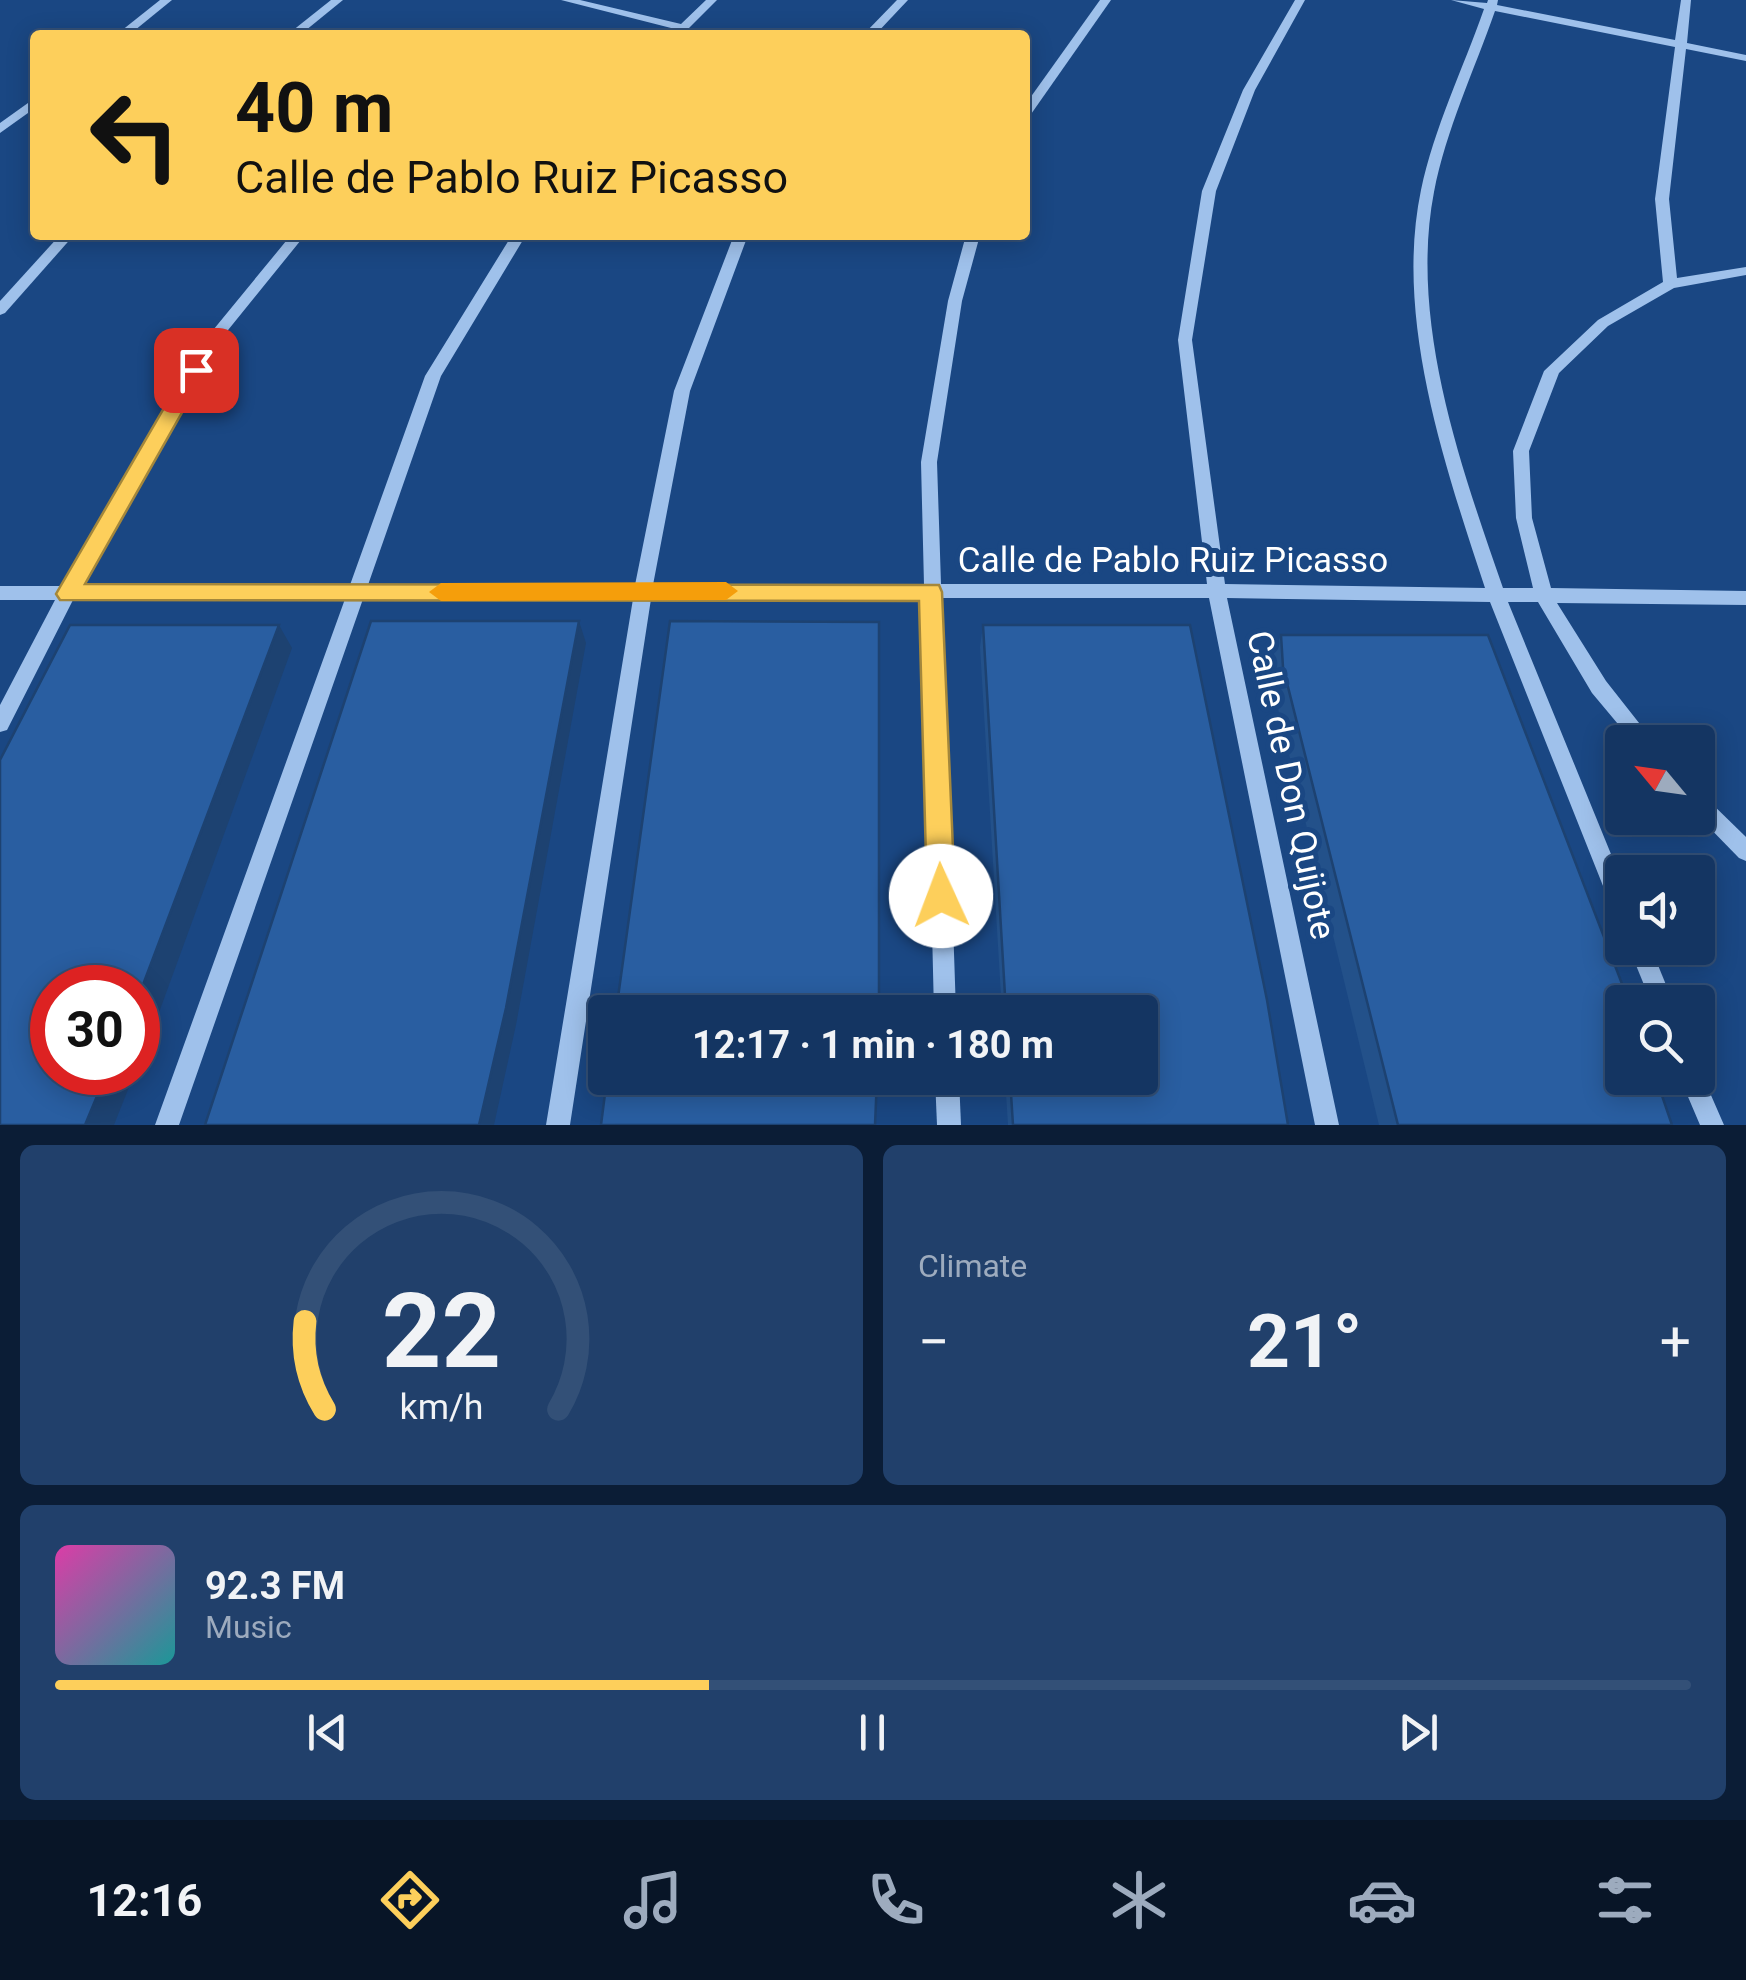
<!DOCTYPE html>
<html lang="en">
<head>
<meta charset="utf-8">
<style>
	:root { --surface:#143562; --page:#21406b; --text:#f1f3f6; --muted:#9dabbe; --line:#335077; --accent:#fdcf5b }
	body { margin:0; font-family:Roboto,sans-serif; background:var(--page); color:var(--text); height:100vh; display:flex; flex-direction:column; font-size:38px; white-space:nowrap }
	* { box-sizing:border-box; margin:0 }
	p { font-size:32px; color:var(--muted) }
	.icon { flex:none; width:55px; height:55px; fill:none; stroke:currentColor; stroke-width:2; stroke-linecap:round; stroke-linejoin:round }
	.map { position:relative; height:1125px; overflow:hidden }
	.details { display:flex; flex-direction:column; gap:20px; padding:20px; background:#0b1d36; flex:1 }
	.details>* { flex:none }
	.hud { position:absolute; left:30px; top:30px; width:1000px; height:210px; border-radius:10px; box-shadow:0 5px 25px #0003,0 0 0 2px var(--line); background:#fdcf5b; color:#111; overflow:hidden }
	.needle { width:65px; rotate:299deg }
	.buttons { position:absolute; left:1605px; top:725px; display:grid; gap:20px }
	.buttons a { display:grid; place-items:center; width:110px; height:110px; border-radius:10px; background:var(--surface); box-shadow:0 5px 25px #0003,0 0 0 2px var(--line); font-size:50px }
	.speed { position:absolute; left:30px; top:965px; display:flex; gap:20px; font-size:50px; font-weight:700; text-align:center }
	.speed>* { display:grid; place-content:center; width:130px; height:130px; border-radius:50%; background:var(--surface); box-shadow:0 5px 25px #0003,0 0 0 2px var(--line); line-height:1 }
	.speed .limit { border:15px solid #d22; background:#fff; color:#111 }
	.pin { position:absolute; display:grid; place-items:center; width:85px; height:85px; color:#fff; margin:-42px; border-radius:20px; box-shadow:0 5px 15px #0006 }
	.me { position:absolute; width:110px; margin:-55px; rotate:358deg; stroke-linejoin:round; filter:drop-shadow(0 0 8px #0008) }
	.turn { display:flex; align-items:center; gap:35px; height:210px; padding:0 40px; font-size:45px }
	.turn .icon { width:130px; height:130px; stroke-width:2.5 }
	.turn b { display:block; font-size:70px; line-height:85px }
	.big { font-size:75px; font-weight:700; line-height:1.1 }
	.details .tile { flex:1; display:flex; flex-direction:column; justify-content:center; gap:15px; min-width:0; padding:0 35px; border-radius:15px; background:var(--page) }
	.details .dial { align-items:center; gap:0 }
	.dial svg { height:260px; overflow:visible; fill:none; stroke:var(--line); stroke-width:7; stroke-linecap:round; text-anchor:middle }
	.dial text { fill:var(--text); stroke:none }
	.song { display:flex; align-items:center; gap:30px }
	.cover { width:120px; height:120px; border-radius:15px; background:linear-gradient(135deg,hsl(320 70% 55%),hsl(180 70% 35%)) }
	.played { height:10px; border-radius:5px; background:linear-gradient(90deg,var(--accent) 40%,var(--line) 40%) }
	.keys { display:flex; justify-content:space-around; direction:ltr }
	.heat { display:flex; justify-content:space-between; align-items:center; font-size:55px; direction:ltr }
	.details .tiles { flex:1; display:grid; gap:20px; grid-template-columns:1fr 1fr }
	.tile:last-child { grid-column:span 2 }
	.trip { position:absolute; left:588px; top:995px; width:570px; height:100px; border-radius:10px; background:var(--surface); box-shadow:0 5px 25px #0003,0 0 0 2px var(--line); font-weight:700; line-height:100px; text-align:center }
	.menu { display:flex; height:160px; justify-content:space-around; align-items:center; background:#081527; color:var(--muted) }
	.menu .icon { width:70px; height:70px }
	.menu .current { color:var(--accent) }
	.menu b { font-size:45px; color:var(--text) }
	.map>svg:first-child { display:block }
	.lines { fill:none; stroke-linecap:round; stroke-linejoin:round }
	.minor { fill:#9fc1eb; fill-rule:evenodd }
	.wall { fill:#23518a }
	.shaded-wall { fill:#1d4271 }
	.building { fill:#295ea1; stroke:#1d4271; stroke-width:2.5 }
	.route { fill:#fdcf5b; stroke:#a4873b; stroke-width:2.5 }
	.slow { fill:#f59e0b }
	.labels { text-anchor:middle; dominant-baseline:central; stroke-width:10; stroke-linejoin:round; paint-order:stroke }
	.street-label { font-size:35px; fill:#fff; stroke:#1a4783 }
</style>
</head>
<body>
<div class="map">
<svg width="1746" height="1125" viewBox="0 0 1746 1125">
	<rect width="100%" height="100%" fill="#1a4783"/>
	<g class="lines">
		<g class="minor">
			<path d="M 160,0 L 172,0 L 129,35 L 116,35 Z"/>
			<path d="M 331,0 L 343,0 L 300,35 L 287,35 Z"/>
			<path d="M 561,0 L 580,0 L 681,24 L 706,0 L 717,0 L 682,35 L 669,35 L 675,29 Z"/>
			<path d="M 897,0 L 908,0 L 875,35 L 863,35 Z"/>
			<path d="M 1100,0 L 1111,0 L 1029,117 L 1025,118 L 1025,105 Z"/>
			<path d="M 1295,0 L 1305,0 L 1255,90 L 1216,191 L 1192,340 L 1225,584 L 1485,588 C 1445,466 1394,319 1421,190 C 1434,128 1463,69 1484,9 L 1451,0 L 1487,3 L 1488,0 L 1498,0 L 1497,5 L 1675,40 L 1681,0 L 1691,0 L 1687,43 L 1746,55 L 1746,61 L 1686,49 L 1669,199 L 1677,278 L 1746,267 L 1746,275 L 1674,288 L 1608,326 L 1559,373 L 1529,451 L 1532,518 L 1551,588 L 1746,591 L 1746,605 L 1557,603 L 1606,681 L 1654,742 L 1633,742 L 1592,693 L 1538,602 L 1508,602 L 1622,881 L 1622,916 L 1614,913 L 1611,906 L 1490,602 L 1227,598 L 1339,1125 L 1315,1125 L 1209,598 L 942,598 L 956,1012 L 934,1012 L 924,598 L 651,599 L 570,1125 L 546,1125 L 633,599 L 363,599 L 179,1125 L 155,1125 L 345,599 L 73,600 L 7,730 L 0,732 L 0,705 L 55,600 L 0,600 L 0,586 L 63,586 L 209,335 L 291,235 L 305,235 L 220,340 L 81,586 L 350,585 L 425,376 L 512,235 L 526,235 L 441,376 L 368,585 L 635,585 L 674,391 L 734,235 L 748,235 L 690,391 L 653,585 L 924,585 L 921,462 L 948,301 L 966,235 L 980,235 L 962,301 L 937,462 L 941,584 L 1207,584 L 1178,340 L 1202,191 L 1243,90 ZM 1495,11 L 1675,47 L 1655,199 L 1663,282 L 1598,320 L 1544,371 L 1513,451 L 1516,518 L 1533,588 L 1503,588 C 1461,467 1409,322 1434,192 C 1446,130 1474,71 1495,11 Z"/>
			<path d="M 35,98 L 35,108 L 0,133 L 0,123 Z"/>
			<path d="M 60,235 L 74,235 L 5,313 L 0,315 L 0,301 Z"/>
			<path d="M 1698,794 L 1705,797 L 1746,837 L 1746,861 L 1739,858 L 1698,816 Z"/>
			<path d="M 1629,948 L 1651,948 L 1673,1002 L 1651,1002 Z"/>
			<path d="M 1698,1069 L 1700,1070 L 1724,1125 L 1700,1125 L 1680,1078 L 1698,1078 Z"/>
			<path d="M 935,1078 L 959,1078 L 961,1125 L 937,1125 Z"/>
		</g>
	</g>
	<g class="wall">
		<path d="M 983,625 L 1288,1125 L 1008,1125 L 1005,1078 L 1140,1078 L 1140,1012 L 1002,1012 L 980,647 Z"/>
		<path d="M 1281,635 L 1672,1125 L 1379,1125 L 1273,688 L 1272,657 Z"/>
	</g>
	<g class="shaded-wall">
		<path d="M 579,621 L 586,643 L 516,1025 L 494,1125 L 479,1125 Z"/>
		<path d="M 279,625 L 292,648 L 157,1018 L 138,1066 L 138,998 Z"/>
		<path d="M 107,1072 L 135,1072 L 114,1125 L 85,1125 Z"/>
	</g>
	<g class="building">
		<path d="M 371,621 L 579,621 L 506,1008 L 479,1125 L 205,1125 Z"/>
		<path d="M 670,621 L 879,622 L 879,1012 L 616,1012 Z"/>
		<path d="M 70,625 L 279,625 L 138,998 L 138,988 L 52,988 L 52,1072 L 107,1072 L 85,1125 L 0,1125 L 0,760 Z"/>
		<path d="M 983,625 L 1190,625 L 1267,1000 L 1288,1125 L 1013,1125 L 1010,1078 L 1140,1078 L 1140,1012 L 1006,1012 Z"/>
		<path d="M 1281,635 L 1488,635 L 1629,1002 L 1622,1002 L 1622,1078 L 1656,1078 L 1672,1125 L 1398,1125 L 1283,667 Z"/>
		<path d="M 607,1078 L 877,1078 L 875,1125 L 601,1125 Z"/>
	</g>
	<path class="route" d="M 196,363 L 206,370 L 85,584 L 939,585 L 942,592 L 955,896 L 951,906 L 941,909 L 931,906 L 927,896 L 919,601 L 60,600 L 56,594 L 60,587 L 186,370 Z"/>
	<path class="slow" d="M 726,582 L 738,591 L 726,600 L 441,601 L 429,592 L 441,583 Z"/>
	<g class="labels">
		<g class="street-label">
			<text x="1173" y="560">Calle de Pablo Ruiz Picasso</text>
			<text transform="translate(1291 785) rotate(78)">Calle de Don Quijote</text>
		</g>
	</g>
</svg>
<div class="buttons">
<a><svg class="needle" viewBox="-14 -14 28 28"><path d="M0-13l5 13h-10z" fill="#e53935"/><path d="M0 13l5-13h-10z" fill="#9dabbe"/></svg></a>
<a><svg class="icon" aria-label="sound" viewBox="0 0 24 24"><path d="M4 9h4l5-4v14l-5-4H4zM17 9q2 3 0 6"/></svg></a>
<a><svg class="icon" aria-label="search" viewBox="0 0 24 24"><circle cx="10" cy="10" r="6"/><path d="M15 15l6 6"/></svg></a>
</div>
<div class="speed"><div class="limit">30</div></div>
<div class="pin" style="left:196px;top:370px;background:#d93025"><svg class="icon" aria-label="arrive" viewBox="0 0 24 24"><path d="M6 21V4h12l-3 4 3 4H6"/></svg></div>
<svg class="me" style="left:941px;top:896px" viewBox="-20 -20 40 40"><circle r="19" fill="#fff"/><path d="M0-13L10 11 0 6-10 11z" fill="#fdcf5b"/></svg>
<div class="trip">12:17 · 1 min · 180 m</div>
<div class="hud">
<div class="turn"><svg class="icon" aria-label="left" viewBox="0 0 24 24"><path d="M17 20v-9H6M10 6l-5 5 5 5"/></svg><div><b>40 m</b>Calle de Pablo Ruiz Picasso</div></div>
</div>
</div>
<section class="details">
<div class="tiles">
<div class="tile dial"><svg viewBox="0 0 100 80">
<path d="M14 69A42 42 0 1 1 86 69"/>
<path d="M14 69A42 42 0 0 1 8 42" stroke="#fdcf5b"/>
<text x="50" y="56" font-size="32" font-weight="700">22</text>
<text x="50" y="72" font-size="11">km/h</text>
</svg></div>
<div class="tile"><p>Climate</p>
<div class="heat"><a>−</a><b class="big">21°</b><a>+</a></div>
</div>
<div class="tile">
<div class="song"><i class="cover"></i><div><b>92.3 FM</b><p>Music</p></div></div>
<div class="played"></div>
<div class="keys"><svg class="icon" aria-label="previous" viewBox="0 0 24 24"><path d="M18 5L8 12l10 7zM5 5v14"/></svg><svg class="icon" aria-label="pause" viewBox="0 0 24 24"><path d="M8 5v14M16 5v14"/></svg><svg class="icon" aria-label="next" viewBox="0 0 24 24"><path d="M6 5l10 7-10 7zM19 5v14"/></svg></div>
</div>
</div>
</section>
<nav class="menu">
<b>12:16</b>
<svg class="icon current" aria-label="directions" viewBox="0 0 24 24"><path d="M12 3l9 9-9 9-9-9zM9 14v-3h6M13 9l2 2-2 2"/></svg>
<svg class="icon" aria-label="music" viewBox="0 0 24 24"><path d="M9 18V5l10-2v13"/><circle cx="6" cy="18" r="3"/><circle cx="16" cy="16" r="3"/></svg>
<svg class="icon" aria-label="phone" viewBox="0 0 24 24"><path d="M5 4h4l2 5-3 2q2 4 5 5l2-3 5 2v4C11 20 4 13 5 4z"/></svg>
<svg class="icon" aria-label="climate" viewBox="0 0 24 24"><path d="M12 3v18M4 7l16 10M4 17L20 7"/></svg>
<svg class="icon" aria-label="car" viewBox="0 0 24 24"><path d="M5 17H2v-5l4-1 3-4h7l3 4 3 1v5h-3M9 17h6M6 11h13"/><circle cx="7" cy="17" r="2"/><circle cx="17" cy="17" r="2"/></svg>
<svg class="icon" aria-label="filters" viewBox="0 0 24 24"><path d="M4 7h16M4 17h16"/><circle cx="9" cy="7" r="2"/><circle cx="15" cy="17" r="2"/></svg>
</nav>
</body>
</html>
